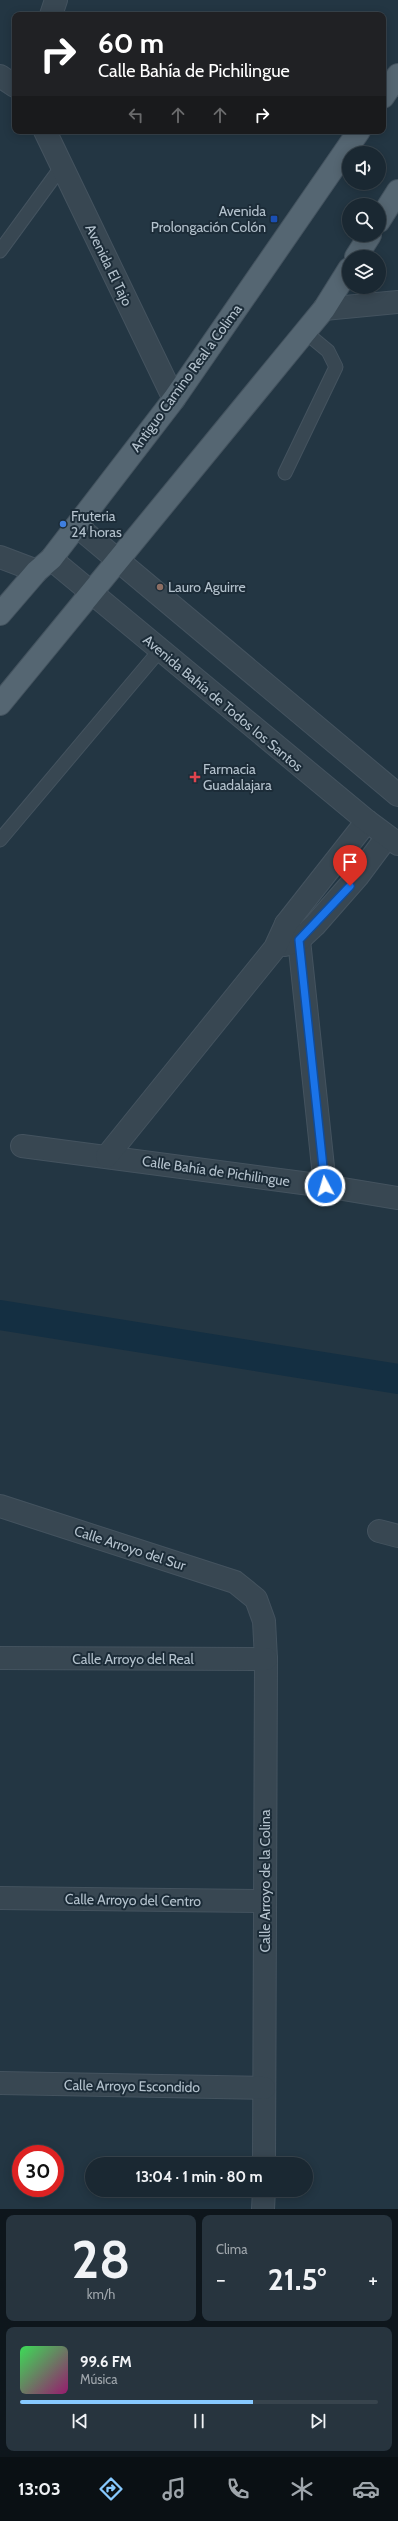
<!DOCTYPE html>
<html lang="es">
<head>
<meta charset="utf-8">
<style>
	:root { --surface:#1a2832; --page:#27343e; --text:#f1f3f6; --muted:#9fa6ac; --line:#38444d; --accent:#87c9ff }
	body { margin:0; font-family:Cabin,sans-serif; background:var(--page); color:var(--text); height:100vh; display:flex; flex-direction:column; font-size:15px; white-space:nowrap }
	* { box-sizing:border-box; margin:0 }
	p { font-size:13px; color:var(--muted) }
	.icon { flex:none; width:22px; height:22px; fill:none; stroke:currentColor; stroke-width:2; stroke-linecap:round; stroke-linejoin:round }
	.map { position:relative; height:2209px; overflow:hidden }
	.details { display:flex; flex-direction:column; gap:6px; padding:6px; background:#0e161c; flex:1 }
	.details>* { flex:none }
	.hud { position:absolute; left:12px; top:12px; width:374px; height:122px; border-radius:8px; box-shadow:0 2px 10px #0003,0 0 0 1px var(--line); background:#202124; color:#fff; overflow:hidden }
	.fabs { position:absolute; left:342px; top:146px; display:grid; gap:8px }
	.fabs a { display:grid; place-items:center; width:44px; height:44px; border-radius:50%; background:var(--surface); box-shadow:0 2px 10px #0003,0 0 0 1px var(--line); font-size:20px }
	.speed { position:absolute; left:12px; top:2145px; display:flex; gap:8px; font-size:20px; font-weight:700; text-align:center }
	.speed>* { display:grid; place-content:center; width:52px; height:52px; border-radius:50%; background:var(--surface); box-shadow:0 2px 10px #0003,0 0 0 1px var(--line); line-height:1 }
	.speed .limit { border:6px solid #d22; background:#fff; color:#111 }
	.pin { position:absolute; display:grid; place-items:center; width:34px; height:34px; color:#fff; margin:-41px -17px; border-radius:50% 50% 50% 0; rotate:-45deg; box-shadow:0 0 4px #0007 }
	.pin .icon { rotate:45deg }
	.me { position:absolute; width:44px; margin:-22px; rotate:354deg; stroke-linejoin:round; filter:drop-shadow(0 0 3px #0008) }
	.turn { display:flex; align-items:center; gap:14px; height:84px; padding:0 20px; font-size:18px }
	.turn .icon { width:52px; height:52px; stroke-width:2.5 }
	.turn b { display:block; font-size:28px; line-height:34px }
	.lanes { display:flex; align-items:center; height:38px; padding:0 20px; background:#0003; justify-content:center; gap:20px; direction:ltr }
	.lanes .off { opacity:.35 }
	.big { font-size:30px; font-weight:800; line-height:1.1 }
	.details .card { flex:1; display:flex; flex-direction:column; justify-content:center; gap:6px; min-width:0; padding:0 14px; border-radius:8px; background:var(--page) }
	.details .dial { align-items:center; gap:0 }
	.dial b { font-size:52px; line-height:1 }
	.song { display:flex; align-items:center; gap:12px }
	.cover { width:48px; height:48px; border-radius:6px; background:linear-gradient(135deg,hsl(130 70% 55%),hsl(320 70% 35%)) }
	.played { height:4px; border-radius:2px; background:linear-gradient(90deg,var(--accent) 65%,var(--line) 65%) }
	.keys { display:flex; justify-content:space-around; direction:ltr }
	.heat { display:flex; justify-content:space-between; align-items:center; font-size:22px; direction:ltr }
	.details .tiles { flex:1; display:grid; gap:6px; grid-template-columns:1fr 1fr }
	.card:last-child { grid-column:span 2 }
	.trip { position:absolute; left:85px; top:2157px; width:228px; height:40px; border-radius:20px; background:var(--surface); box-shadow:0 2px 10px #0003,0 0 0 1px var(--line); font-weight:800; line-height:40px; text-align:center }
	.dock { display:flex; height:64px; justify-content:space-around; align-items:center; background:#0a1014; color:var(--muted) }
	.dock .icon { width:28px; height:28px }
	.dock .active { color:var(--accent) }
	.dock b { font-size:18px; color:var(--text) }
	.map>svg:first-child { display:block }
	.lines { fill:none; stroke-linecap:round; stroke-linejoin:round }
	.canal { stroke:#142f42; stroke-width:30 }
	.service-casing { stroke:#44535f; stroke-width:15 }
	.minor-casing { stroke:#44535f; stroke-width:24 }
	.tertiary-casing { stroke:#44535f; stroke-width:24 }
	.primary-casing { stroke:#44535f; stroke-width:24 }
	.service { stroke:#384752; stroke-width:13 }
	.minor { stroke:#384752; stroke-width:22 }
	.tertiary { stroke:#384752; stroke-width:22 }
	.primary { stroke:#556672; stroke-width:22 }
	.route-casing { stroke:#114b97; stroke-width:10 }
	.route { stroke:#1a73e8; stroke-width:7 }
	.transit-dot { fill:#1a4fb4; stroke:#1c2c38; stroke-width:1.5 }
	.shop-dot { fill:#3f7fe0; stroke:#1c2c38; stroke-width:1.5 }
	.education-dot { fill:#8d6e63; stroke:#1c2c38; stroke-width:1.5 }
	.health-dot { fill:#e0444e; stroke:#1c2c38; stroke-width:1.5 }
	.labels { text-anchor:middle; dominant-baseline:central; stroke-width:4; stroke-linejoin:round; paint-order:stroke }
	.poi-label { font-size:14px; fill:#b4c2cd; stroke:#1c2c38; text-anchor:start }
	.street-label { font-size:14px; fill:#b4c2cd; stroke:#1c2c38 }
</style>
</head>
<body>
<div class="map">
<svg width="398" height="2209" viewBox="0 0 398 2209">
	<rect width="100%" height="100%" fill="#233643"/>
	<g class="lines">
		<path class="canal" d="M 0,1315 L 398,1379"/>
		<defs>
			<g id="service">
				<path d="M 0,251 L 62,166"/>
				<path d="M 285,473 L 336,367 L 328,351 L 305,332"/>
				<path d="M 0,840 L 160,650"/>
			</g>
			<g id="minor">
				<path d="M 51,15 L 56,0"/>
				<path d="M 0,76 L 15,86"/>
				<path d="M 45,131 L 174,399"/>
				<path d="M 324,309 L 398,302"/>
				<path d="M 0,557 L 37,571"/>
				<path d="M 286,924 L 299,940 L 325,1186"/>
				<path d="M 285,945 L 299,940 L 315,925 L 358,876 L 387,837"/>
				<path d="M 22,1146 L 325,1186 L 397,1198"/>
				<path d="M 107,1156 L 275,948 L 286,924 L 367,821"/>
				<path d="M 0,1506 L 235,1582 L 256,1599 L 264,1621 L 266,1659 L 264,2164"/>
				<path d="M 379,1531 L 398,1536"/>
				<path d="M 0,1658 L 266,1659"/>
				<path d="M 0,1898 L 265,1901"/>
				<path d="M 0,2083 L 264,2088"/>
				<path d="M 263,2209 L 264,2190"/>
			</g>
			<g id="tertiary">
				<path d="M 77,526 L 398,795"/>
				<path d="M 51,559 L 367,821 L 398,844"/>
			</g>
			<g id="primary">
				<path d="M 383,97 L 398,75"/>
				<path d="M 379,221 L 398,191"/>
				<path d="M 356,257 L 370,235"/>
				<path d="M 0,614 L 37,571 L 51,559 L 174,399 L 359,131"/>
				<path d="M 0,704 L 305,332 L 324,309 L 349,269"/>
			</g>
		</defs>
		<use href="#service" class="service-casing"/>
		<use href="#minor" class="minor-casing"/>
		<use href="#tertiary" class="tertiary-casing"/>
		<use href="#primary" class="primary-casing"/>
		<use href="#service" class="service"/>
		<use href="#minor" class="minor"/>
		<use href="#tertiary" class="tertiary"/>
		<use href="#primary" class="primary"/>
	</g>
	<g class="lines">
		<defs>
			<path id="route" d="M 325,1186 L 299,940 L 350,886"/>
		</defs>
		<use href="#route" class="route-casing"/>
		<use href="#route" class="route"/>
	</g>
	<rect class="transit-dot" x="270" y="215" width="8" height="8" rx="2"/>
	<circle class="shop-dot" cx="63" cy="524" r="4"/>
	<circle class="education-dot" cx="160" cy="587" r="4"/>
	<path class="health-dot" d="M193 771h4v4h4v4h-4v4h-4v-4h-4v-4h4z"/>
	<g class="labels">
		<g class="poi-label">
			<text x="266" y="211" text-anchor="end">Avenida<tspan x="266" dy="16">Prolongación Colón</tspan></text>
			<text x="71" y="516">Fruteria<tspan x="71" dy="16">24 horas</tspan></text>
			<text x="168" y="587">Lauro Aguirre</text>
			<text x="203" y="769">Farmacia<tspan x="203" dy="16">Guadalajara</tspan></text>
		</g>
		<g class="street-label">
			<text transform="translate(109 265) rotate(64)">Avenida El Tajo</text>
			<text transform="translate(186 378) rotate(-54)">Antiguo Camino Real a Colima</text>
			<text transform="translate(223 703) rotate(40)">Avenida Bahía de Todos los Santos</text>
			<text transform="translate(216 1171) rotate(8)">Calle Bahía de Pichilingue</text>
			<text transform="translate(130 1548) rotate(18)">Calle Arroyo del Sur</text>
			<text x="133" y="1659">Calle Arroyo del Real</text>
			<text transform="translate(265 1881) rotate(-90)">Calle Arroyo de la Colina</text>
			<text transform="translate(133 1900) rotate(1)">Calle Arroyo del Centro</text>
			<text transform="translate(132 2086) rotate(1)">Calle Arroyo Escondido</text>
		</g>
	</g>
</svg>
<div class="fabs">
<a><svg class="icon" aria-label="sound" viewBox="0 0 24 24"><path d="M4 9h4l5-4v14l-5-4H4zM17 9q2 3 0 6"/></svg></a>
<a><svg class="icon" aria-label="search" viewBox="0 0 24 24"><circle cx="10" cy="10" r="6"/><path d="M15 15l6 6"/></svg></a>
<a><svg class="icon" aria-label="layers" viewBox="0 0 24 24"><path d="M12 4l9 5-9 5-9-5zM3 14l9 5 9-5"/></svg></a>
</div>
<div class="speed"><div class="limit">30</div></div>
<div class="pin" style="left:350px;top:886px;background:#d93025"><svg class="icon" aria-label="arrive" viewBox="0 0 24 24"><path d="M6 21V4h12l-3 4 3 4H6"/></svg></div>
<svg class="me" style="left:325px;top:1186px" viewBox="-20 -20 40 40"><circle r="17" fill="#1a73e8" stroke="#fff" stroke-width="3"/><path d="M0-11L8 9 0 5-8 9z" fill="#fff"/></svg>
<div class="trip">13:04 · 1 min · 80 m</div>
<div class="hud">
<div class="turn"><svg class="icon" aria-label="right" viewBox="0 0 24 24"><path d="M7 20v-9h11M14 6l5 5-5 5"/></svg><div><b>60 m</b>Calle Bahía de Pichilingue</div></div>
<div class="lanes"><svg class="icon off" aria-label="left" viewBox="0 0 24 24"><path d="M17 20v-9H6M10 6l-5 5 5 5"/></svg><svg class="icon off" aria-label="ahead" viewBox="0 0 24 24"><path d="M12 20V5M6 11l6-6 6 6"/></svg><svg class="icon off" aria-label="ahead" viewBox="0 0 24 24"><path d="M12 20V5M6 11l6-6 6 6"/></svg><svg class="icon" aria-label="right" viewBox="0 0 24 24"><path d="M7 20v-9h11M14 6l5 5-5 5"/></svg></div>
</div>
</div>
<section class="details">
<div class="tiles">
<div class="card dial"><b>28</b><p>km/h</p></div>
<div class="card"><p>Clima</p>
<div class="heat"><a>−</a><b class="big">21.5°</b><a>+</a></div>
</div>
<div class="card">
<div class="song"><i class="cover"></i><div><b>99.6 FM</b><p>Música</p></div></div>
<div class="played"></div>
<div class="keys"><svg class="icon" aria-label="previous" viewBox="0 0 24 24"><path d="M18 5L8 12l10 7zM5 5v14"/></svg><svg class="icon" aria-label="pause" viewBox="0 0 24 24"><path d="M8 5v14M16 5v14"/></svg><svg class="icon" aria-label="next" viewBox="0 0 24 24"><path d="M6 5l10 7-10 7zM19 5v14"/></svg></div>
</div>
</div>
</section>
<nav class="dock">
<b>13:03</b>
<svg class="icon active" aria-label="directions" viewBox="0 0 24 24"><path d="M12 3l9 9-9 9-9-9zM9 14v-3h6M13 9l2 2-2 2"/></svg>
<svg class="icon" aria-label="music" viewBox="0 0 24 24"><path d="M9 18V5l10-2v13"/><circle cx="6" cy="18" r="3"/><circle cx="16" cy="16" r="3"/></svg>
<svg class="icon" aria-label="phone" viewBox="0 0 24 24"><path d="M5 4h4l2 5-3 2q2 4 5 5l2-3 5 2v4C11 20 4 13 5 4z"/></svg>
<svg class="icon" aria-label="climate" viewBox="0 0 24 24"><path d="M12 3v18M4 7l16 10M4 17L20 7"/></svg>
<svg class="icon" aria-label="car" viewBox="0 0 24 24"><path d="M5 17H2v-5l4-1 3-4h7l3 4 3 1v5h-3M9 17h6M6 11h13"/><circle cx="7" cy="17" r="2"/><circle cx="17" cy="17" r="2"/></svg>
</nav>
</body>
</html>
